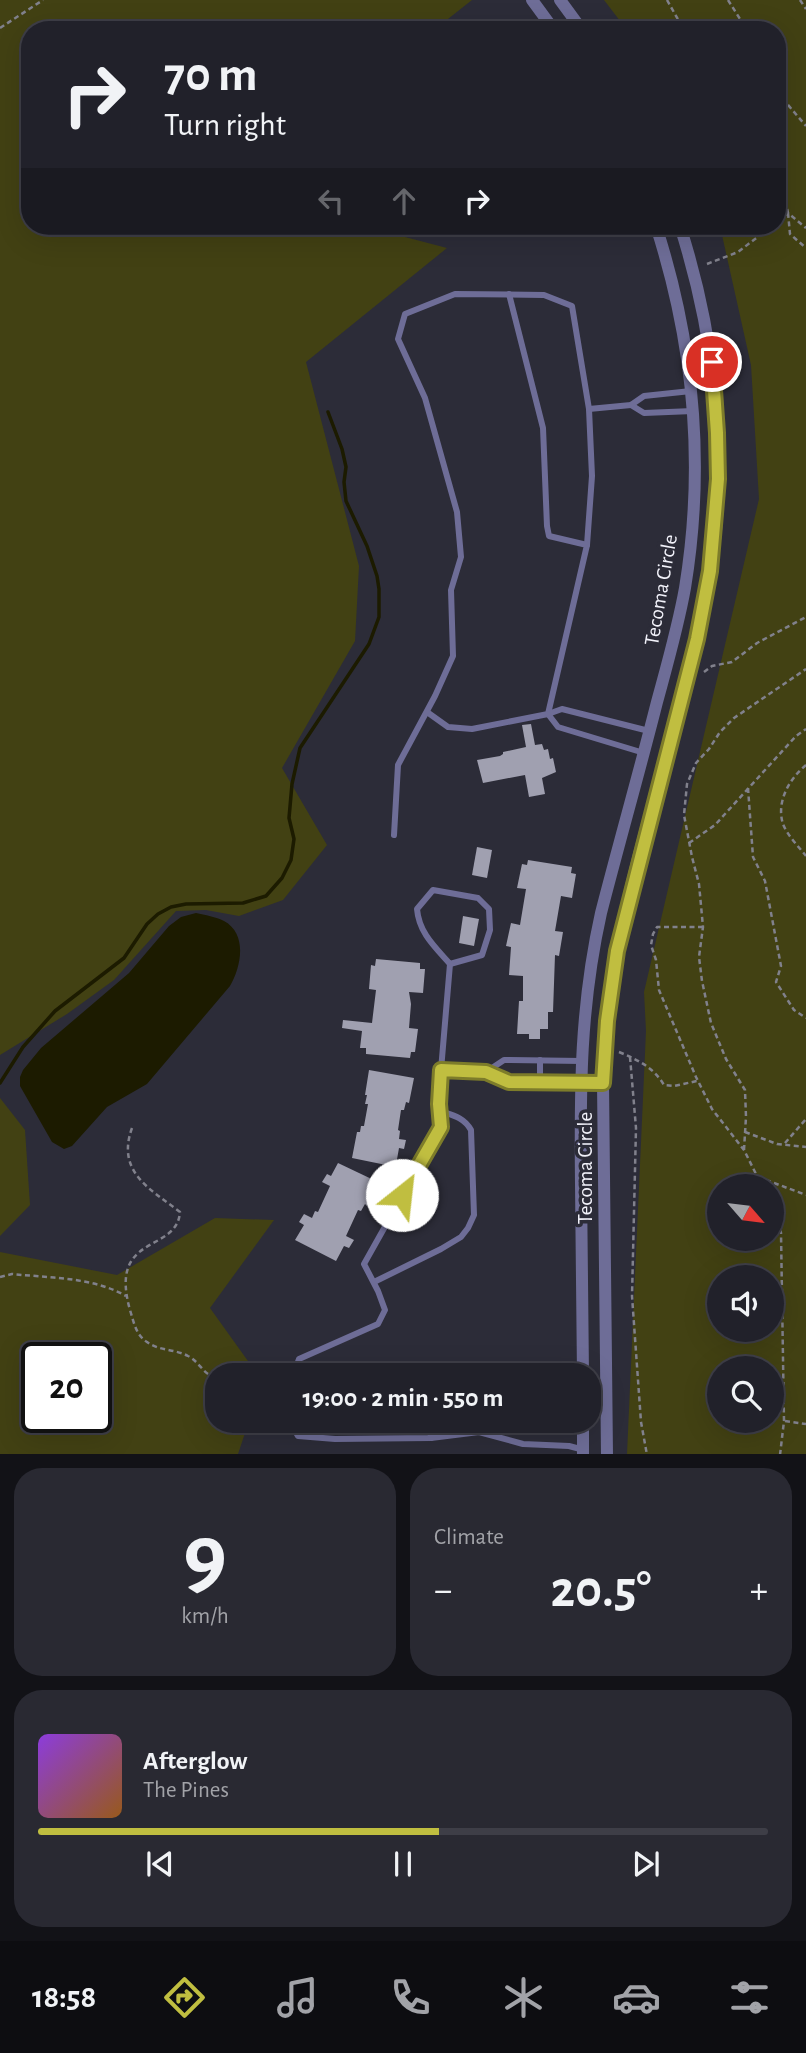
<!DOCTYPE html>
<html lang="en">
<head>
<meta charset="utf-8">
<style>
	:root { --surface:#21212a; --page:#292932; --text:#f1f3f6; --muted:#a2a3a8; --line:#3e3e47; --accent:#c0be40 }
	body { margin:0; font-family:"Alegreya Sans",sans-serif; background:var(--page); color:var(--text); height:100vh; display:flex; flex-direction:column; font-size:26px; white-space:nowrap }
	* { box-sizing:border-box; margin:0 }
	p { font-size:23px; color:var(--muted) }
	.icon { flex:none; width:38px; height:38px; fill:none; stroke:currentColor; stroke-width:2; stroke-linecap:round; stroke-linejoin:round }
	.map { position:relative; height:1454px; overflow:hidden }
	.drawer { display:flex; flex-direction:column; gap:14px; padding:14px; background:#121217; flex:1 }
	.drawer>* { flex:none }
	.banner { position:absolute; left:21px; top:21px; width:765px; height:214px; border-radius:28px; box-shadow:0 7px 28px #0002,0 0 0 2px var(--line); background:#21212a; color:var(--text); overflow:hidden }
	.needle { width:46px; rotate:118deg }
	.controls { position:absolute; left:707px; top:1174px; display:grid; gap:14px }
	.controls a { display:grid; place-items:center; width:77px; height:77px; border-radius:50%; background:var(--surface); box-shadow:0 7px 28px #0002,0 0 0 2px var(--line); font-size:35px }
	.speed { position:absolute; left:21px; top:1342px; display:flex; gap:14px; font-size:35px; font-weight:700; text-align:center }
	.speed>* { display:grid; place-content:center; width:91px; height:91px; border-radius:50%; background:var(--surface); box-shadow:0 7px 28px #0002,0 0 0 2px var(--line); line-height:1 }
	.speed .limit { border:4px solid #111; border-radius:10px; background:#fff; color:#111 }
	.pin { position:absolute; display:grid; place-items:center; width:60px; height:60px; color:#fff; margin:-30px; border:4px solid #fff; border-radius:50%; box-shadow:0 2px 7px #0007 }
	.me { position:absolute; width:77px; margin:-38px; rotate:29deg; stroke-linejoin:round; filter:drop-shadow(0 0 5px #0008) }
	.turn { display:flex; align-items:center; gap:24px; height:147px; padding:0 28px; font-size:32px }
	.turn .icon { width:91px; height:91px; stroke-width:2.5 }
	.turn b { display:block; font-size:49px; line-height:60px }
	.lanes { display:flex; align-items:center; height:66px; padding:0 28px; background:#0003; justify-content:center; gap:35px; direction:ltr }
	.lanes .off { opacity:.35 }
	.big { font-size:52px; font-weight:600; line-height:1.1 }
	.drawer .card { flex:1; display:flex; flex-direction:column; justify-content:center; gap:10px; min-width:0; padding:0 24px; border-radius:28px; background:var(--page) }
	.drawer .dial { align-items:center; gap:0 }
	.dial b { font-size:91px; line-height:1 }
	.song { display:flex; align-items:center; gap:21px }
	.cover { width:84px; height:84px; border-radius:10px; background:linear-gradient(135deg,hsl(270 70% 55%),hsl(30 70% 35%)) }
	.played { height:7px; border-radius:4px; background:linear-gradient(90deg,var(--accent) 55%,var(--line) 55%) }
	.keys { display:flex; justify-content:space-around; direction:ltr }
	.heat { display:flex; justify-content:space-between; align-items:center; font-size:38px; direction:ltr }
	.drawer .tiles { flex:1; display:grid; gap:14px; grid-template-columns:1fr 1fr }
	.card:last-child { grid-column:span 2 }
	.trip { position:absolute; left:205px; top:1363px; width:396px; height:70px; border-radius:28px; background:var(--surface); box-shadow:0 7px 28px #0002,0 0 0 2px var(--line); font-weight:600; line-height:70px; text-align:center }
	.dock { display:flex; height:112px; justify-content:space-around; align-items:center; background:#0d0d11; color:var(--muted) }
	.dock .icon { width:49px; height:49px }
	.dock .selected { color:var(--accent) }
	.dock b { font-size:32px; color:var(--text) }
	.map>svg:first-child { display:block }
	.green { fill:#424113; fill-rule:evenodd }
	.water { fill:#1c1b00 }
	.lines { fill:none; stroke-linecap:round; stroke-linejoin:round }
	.stream { stroke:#1c1b00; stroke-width:3.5 }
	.building { fill:#a0a0b0 }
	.path { stroke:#81818c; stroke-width:2.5; stroke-dasharray:5 3.5; stroke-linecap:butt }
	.lane { stroke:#6e6d97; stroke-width:6 }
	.street { stroke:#6e6d97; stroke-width:12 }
	.route-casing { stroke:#7d7c2a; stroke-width:18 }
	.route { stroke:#c0be40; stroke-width:12 }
	.labels { text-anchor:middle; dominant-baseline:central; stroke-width:7; stroke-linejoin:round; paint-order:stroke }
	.street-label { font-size:21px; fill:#f2f2fa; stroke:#2c2c38 }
</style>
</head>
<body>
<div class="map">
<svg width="806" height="1455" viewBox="0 0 806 1455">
	<rect width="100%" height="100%" fill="#2c2c38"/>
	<g class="green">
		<path d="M 0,0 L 472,0 L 434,30 L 30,30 L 30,226 L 363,226 L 447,248 L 306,362 L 359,566 L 355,641 L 282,768 L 327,845 L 283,900 L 239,916 L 206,910 L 176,911 L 114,980 L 67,1014 L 0,1055 Z"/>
		<path d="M 604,0 L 806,0 L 806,1454 L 627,1454 L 646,1031 L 644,992 L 759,499 L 751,365 L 720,226 L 777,226 L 777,30 L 627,30 ZM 719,1186 L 772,1186 L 772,1239 L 719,1239 ZM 719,1278 L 772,1278 L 772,1330 L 719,1330 ZM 719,1368 L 772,1368 L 772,1421 L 719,1421 Z"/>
		<path d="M 0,1098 L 25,1130 L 30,1205 L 0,1236 Z"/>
		<path d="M 215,1218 L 274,1220 L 210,1308 L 258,1375 L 217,1376 L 217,1421 L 249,1421 L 238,1454 L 0,1454 L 0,1252 L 117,1275 ZM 37,1358 L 96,1358 L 96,1418 L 37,1418 Z"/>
	</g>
	<path class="water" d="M 196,913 C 205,915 216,917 224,921 C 248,934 241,967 230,986 L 147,1084 L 107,1107 L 72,1146 L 64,1149 L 52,1142 L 20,1086 L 20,1077 L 23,1070 L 41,1048 L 129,973 L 169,926 L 181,917 Z"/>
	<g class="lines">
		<path class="stream" d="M 0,1083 L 23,1047 L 55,1011 L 124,958 L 147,924 L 158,914 L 171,907 L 186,904 L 243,903 L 266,896 L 282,878 L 291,860 L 294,839 L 289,818 L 292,784 L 300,748 L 369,644 L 379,617 L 379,589 L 377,576 L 367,546 L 346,501 L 344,482 L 346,467 L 342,449 L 328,412"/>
	</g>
	<g class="building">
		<path d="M 531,724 L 535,745 L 542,744 L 544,750 L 548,749 L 550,759 L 553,758 L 556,772 L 542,778 L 545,794 L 529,797 L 525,775 L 483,783 L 477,760 L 500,756 L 503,754 L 503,752 L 526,747 L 522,725 Z"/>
		<path d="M 477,847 L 492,850 L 487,878 L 472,875 Z"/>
		<path d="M 528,860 L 572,867 L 571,873 L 576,874 L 572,898 L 561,896 L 555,931 L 563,932 L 559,956 L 555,955 L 553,1012 L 548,1012 L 548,1029 L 540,1029 L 540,1039 L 529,1039 L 529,1034 L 517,1034 L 519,1001 L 523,1001 L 523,976 L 509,975 L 511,947 L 506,946 L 511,923 L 520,925 L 526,889 L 517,888 L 522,864 L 527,865 Z"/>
		<path d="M 463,916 L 479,919 L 474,946 L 459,943 Z"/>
		<path d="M 376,959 L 420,963 L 420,969 L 425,969 L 423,993 L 409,992 L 411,1004 L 409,1028 L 418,1029 L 415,1052 L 411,1052 L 410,1058 L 366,1054 L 366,1048 L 360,1048 L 362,1031 L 342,1028 L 343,1020 L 372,1023 L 376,990 L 369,989 L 371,965 L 375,966 Z"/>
		<path d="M 369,1070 L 414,1078 L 409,1103 L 406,1102 L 404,1110 L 401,1110 L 398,1130 L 400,1131 L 399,1139 L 406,1140 L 404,1149 L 399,1148 L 396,1165 L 391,1164 L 391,1166 L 352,1158 L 357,1132 L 360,1132 L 361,1126 L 364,1126 L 368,1104 L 365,1104 L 367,1095 L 365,1095 Z"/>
		<path d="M 338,1163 L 380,1183 L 367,1206 L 365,1204 L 361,1211 L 358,1210 L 346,1236 L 354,1240 L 349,1248 L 344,1246 L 336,1261 L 295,1240 L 304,1225 L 299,1222 L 304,1214 L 312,1218 L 315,1211 L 318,1212 L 330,1186 L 322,1182 L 327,1174 L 331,1176 Z"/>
	</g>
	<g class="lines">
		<g class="path">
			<path d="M 667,0 L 684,30"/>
			<path d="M 728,0 L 747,30"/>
			<path d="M 800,0 L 806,9"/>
			<path d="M 0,28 L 43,0"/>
			<path d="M 777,92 L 806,126"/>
			<path d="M 777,159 L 788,213 L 806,228"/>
			<path d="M 788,213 L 790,234 L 806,248"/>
			<path d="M 777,222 L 788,213"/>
			<path d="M 707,264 L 738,252 L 772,226"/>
			<path d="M 704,672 L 712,666 L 732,662 L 757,643 L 806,617"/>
			<path d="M 806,765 C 789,779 776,802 783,824 C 787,835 799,847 806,856"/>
			<path d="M 748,788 L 753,857 L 765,881 L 781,966 L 776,982 L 794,1010 L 806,1018"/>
			<path d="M 689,843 L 715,825 L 796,736 L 806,729"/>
			<path d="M 703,927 L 657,927 L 653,934 L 651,945 L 656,960 L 659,990 L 696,1077 L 712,1109 L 744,1150 L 762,1186"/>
			<path d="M 619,1052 C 638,1060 653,1067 664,1085 L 674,1086 L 697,1081"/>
			<path d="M 630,1057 L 636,1128 L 632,1296 L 641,1422 L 647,1455"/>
			<path d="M 132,1128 C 116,1172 150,1189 180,1212 C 177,1254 108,1232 130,1310 C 134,1323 136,1335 147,1342 C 159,1351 175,1349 188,1356 C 200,1362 203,1375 217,1378"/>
			<path d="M 745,1132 L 777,1144 L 806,1147"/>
			<path d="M 785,1143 L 806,1119"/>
			<path d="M 744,1150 L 746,1117 L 745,1090 L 726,1059 L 711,1023 L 702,981 L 699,957 L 703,927 L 699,884 L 692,857 L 684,815 L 687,784 L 696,763 L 709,749 L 720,732 L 734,718 L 806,669"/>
			<path d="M 758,1177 L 806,1195"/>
			<path d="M 772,1205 L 781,1233 L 784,1421 L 780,1455"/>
			<path d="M 0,1277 L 12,1274 C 50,1278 93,1277 126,1296"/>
			<path d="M 785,1421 L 806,1424"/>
		</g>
		<g class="lane">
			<path d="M 631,405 L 644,413 L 693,411"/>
			<path d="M 587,545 L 592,476 L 589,409"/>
			<path d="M 427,712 L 448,727 L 472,729 L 548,714 L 587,545 L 549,536 L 547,526 L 543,428 L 509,294"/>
			<path d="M 644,753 L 558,727 L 548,714 L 562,709 L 649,731"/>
			<path d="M 394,835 L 398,765 L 435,696 L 453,656 L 451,590 L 461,557 L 457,512 L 425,398 L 398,339 L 405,314 L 455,294 L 544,295 L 572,306 L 589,409 L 631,405 L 644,396 L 691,391"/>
			<path d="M 441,1070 L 450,964 C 435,947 419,933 417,909 L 433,890 L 478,898 L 489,909 L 490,930 L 482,955 L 450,964"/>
			<path d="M 486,1072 L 504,1060 L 510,1060 L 582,1061"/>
			<path d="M 540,1083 L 540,1060"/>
			<path d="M 374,1282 L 441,1249 L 461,1237 L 468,1228 L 474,1215 L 471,1130 C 464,1117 452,1115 440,1111"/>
			<path d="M 293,1376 L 299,1359 L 378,1324 L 385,1310 L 378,1291 L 364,1264 L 441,1127 L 439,1104 L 441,1070 L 486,1072 L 509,1082 L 581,1083"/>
			<path d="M 292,1421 L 292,1425 L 298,1436 L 335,1439 L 431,1438 L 429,1421"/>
			<path d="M 431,1438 L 479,1432 L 523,1444 L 569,1446 L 584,1450"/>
		</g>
		<g class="street">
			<path d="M 532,0 L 554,30"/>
			<path d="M 560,0 L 582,30"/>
			<path d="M 583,1376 C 582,1312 582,1248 581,1184 C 580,1089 580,1007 601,913 C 619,843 639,773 657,702 C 667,665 678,627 685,588 C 705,466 694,344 656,226"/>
			<path d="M 583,1421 L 583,1455"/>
			<path d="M 607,1455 L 603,1083 C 606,1039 608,995 617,951 C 632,872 656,793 677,715 C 692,661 706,606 714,550 C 727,442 713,329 680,226"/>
		</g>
	</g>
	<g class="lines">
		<defs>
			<path id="route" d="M 402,1195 L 441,1127 L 439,1104 L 441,1070 L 486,1072 L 509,1082 L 603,1083 L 607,1021 L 617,951 L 697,639 L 710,571 L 718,479 L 717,433 L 712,362"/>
		</defs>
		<use href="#route" class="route-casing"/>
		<use href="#route" class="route"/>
	</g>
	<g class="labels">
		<g class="street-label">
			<text transform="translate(661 590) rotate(-80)">Tecoma Circle</text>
			<text transform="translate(585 1168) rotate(-90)">Tecoma Circle</text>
		</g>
	</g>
</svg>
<div class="controls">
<a><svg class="needle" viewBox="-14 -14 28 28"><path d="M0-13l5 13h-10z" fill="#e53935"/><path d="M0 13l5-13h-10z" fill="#a2a3a8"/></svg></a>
<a><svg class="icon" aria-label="sound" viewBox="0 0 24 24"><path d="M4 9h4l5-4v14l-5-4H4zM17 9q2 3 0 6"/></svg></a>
<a><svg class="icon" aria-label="search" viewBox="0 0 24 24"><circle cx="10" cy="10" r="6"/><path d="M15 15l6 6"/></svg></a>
</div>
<div class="speed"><div class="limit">20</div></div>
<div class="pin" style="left:712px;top:362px;background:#d93025"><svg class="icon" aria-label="arrive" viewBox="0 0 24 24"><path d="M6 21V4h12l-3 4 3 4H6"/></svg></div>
<svg class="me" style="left:402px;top:1195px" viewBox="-20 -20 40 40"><circle r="19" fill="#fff"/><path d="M0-13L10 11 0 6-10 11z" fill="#c0be40"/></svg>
<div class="trip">19:00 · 2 min · 550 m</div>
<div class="banner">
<div class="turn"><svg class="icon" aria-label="right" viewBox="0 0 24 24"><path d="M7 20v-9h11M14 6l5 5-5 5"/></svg><div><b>70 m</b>Turn right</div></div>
<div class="lanes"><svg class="icon off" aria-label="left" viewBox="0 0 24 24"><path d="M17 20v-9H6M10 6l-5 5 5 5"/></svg><svg class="icon off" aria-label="ahead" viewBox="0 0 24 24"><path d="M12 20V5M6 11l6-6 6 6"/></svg><svg class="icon" aria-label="right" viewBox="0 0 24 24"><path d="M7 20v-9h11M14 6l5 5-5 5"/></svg></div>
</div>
</div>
<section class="drawer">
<div class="tiles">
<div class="card dial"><b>9</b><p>km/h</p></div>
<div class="card"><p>Climate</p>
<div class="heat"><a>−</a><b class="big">20.5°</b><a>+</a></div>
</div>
<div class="card">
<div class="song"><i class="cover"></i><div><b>Afterglow</b><p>The Pines</p></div></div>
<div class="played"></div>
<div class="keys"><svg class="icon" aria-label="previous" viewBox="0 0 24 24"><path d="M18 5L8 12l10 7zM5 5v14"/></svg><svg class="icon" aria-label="pause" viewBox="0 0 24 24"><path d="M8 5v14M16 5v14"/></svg><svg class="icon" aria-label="next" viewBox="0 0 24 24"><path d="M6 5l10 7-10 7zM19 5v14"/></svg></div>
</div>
</div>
</section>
<nav class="dock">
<b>18:58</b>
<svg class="icon selected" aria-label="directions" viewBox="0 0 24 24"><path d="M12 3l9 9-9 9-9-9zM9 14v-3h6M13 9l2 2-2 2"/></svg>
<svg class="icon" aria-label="music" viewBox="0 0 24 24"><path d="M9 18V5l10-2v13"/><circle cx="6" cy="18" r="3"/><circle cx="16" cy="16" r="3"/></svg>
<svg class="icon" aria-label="phone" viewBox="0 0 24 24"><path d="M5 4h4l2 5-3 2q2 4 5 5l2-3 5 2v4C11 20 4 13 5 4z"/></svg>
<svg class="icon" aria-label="climate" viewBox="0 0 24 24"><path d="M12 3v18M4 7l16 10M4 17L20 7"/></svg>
<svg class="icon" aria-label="car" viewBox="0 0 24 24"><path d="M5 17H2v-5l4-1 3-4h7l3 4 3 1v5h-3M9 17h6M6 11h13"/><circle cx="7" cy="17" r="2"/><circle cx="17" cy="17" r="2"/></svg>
<svg class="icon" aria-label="filters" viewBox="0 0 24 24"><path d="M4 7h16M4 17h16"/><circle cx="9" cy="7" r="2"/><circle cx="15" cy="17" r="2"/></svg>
</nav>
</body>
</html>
